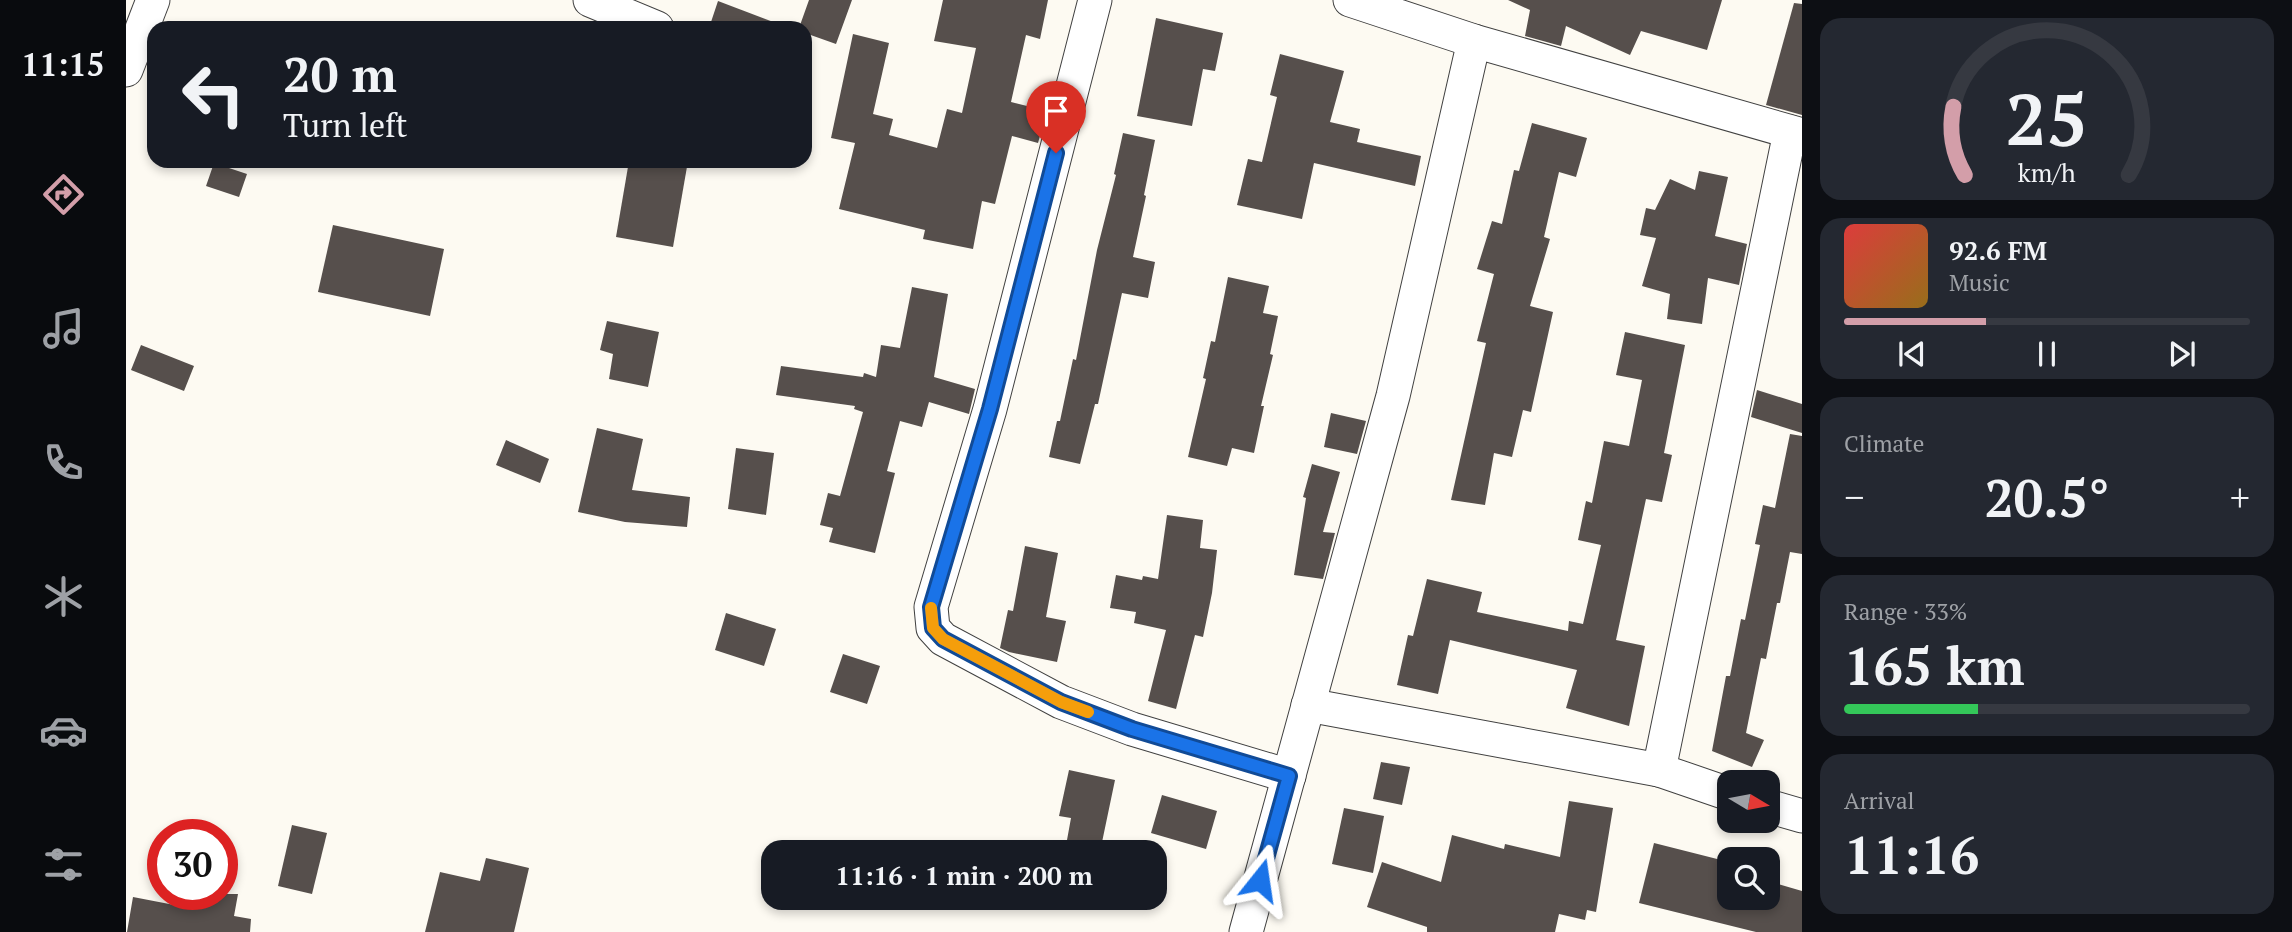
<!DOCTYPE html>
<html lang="en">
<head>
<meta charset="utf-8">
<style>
	:root { --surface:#171b24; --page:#242831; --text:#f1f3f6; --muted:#9ea1a6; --line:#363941; --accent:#d39ea9 }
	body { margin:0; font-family:"PT Serif",serif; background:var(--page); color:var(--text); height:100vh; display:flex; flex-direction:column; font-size:26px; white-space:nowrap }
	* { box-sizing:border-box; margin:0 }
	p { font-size:23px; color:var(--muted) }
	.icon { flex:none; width:38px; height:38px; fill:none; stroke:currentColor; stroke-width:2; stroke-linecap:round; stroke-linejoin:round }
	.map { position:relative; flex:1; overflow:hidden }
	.drawer { display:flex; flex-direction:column; gap:18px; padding:18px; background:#0d0f14; width:490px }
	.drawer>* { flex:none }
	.guide { position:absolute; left:21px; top:21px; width:665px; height:147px; border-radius:21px; box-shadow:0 4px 10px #0003; background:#171b24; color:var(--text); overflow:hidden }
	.needle { width:46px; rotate:100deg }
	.fabs { position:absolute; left:1591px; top:770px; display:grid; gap:14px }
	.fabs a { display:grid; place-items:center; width:63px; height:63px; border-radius:14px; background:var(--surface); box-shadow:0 4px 10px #0003; font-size:35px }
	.speed { position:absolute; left:21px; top:819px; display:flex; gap:14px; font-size:35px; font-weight:700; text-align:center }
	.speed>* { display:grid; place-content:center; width:91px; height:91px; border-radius:50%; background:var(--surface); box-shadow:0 4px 10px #0003; line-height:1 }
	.speed .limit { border:10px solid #d22; background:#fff; color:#111 }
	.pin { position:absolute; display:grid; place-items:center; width:60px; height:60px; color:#fff; margin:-72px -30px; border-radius:50% 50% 50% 0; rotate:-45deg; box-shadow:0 0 7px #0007 }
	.pin .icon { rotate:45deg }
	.me { position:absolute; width:77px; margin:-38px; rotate:15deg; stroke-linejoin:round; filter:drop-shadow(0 0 5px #0008) }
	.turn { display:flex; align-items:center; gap:24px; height:147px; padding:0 21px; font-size:32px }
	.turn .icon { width:91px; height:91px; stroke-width:2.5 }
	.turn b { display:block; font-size:49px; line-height:60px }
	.big { font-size:52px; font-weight:600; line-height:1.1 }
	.drawer .tile { flex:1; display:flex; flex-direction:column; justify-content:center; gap:10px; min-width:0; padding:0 24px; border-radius:21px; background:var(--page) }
	.drawer .dial { align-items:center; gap:0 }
	.dial svg { height:182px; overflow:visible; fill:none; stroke:var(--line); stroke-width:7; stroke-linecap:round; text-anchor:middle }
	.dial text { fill:var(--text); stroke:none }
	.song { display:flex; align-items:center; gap:21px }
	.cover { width:84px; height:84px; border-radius:10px; background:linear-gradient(135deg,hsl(0 70% 55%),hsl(40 70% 35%)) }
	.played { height:7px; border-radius:4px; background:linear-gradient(90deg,var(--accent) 35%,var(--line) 35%) }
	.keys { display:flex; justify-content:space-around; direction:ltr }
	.heat { display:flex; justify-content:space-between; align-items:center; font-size:38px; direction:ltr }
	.charge { height:10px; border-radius:5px; background:linear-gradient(90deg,#34c759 33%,var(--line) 0) }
	.trip { position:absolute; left:635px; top:840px; width:406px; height:70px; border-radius:21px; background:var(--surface); box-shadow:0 4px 10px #0003; font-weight:600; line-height:70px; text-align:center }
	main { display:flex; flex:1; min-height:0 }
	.dock { display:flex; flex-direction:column; width:126px; justify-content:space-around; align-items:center; background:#090b0e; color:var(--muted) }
	.dock .icon { width:49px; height:49px }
	.dock .active { color:var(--accent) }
	.dock b { font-size:32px; color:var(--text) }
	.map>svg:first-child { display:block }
	.building { fill:#564f4c }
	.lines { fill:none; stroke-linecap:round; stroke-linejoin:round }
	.street-casing { stroke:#414141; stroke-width:35 }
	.street { stroke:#fff; stroke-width:33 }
	.route-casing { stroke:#114b97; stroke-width:18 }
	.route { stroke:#1a73e8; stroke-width:12 }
	.slow { stroke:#f59e0b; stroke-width:12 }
</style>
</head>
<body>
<main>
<nav class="dock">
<b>11:15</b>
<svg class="icon active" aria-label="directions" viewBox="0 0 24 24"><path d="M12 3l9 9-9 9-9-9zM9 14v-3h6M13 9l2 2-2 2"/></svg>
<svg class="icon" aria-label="music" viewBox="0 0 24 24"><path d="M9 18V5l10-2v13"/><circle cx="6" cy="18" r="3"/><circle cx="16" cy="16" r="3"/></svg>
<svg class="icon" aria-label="phone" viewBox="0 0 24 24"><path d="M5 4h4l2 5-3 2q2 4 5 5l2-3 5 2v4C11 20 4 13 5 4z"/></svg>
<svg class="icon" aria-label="climate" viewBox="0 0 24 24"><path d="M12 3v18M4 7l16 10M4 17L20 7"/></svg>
<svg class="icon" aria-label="car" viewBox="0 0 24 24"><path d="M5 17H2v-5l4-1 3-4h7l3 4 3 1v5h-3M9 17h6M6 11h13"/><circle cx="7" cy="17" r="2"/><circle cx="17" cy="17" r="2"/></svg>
<svg class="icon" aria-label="filters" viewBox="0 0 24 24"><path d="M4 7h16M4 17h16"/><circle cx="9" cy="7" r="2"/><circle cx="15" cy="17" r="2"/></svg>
</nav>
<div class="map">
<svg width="1676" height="932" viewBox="0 0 1676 932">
	<rect width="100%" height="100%" fill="#fdfaf2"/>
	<g class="building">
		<path d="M 683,0 L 726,0 L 710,44 L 679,33 L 679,28 L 673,28 Z"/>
		<path d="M 817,0 L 922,0 L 914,39 L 900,35 L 885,102 L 921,111 L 912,143 L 886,136 L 869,204 L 856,201 L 847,249 L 797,239 L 799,230 L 713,209 L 729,143 L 705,138 L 727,34 L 763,43 L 747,114 L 767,119 L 763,135 L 811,148 L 821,109 L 836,113 L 850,48 L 808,41 Z"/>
		<path d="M 1382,0 L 1596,0 L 1581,50 L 1515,31 L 1504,55 L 1440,26 L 1435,46 L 1399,36 L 1404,10 Z"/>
		<path d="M 592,1 L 658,26 L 657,28 L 583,28 Z"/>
		<path d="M 1668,3 L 1676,4 L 1676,115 L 1640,105 Z"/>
		<path d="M 1030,18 L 1097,33 L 1089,71 L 1077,69 L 1066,126 L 1011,116 Z"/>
		<path d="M 1154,54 L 1218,71 L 1204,122 L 1234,129 L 1231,142 L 1295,156 L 1289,186 L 1188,163 L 1176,219 L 1111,205 L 1122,159 L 1136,162 L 1151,97 L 1144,95 Z"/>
		<path d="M 1406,123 L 1461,138 L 1450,177 L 1433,172 L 1418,237 L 1424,239 L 1404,306 L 1427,312 L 1405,412 L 1397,410 L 1386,457 L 1368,453 L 1359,505 L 1325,500 L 1360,343 L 1351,341 L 1368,274 L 1351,269 L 1366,221 L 1376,224 L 1388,170 L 1393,171 Z"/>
		<path d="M 997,133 L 1029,140 L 1018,195 L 1020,196 L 1007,257 L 1029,262 L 1022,298 L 996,293 L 972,404 L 969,404 L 954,464 L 923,457 L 931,421 L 934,421 L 947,359 L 950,360 L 971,250 L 990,175 L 988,174 Z"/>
		<path d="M 503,161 L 562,161 L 547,247 L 490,237 Z"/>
		<path d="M 88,163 L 121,174 L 113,197 L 80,186 Z"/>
		<path d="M 1573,171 L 1602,177 L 1589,236 L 1621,244 L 1613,285 L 1582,278 L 1576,324 L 1541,319 L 1544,294 L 1516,286 L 1530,238 L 1514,235 L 1520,208 L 1529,210 L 1544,179 L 1569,190 Z"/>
		<path d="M 207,225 L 318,249 L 304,316 L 192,292 Z"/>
		<path d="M 1102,277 L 1143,286 L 1137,313 L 1152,316 L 1144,354 L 1147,355 L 1135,406 L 1138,406 L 1128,453 L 1106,448 L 1101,466 L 1062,457 L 1080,379 L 1077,378 L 1085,341 L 1089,342 Z"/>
		<path d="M 786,287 L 822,294 L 808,377 L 849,389 L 843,414 L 803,402 L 796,427 L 774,421 L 761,471 L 769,473 L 749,553 L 703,542 L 707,528 L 694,525 L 702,493 L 714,496 L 737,412 L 728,409 L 729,406 L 650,395 L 655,366 L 737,377 L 738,373 L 750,377 L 755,345 L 774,348 Z"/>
		<path d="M 481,321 L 533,332 L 522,387 L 483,379 L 487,354 L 474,350 Z"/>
		<path d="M 1499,332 L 1559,345 L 1538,453 L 1546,455 L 1536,502 L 1520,499 L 1490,640 L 1519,646 L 1503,726 L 1440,708 L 1451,670 L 1324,640 L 1312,694 L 1271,685 L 1282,635 L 1287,636 L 1301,579 L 1356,592 L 1351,612 L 1442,631 L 1443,621 L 1457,624 L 1475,545 L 1452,540 L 1460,501 L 1466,503 L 1478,441 L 1503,446 L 1516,380 L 1490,375 Z"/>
		<path d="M 15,345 L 68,366 L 58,391 L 5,370 Z"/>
		<path d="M 1631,390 L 1676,404 L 1676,433 L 1625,417 Z"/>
		<path d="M 1205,413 L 1240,421 L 1231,454 L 1198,447 Z"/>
		<path d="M 471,428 L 517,439 L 506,490 L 564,497 L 561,527 L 499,522 L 452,512 Z"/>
		<path d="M 1664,434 L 1676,436 L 1676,554 L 1664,552 L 1654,603 L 1651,603 L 1640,659 L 1635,658 L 1620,733 L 1638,740 L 1626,767 L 1586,751 L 1600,676 L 1604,676 L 1615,619 L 1619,620 L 1634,545 L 1629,544 L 1637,505 L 1649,508 Z"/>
		<path d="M 380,440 L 423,459 L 414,483 L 370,465 Z"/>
		<path d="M 610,448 L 648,453 L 640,515 L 602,509 Z"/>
		<path d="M 1186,464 L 1214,472 L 1197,532 L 1209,533 L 1197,579 L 1168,575 L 1180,498 L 1177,497 Z"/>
		<path d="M 1041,515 L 1077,520 L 1074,548 L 1091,550 L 1086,593 L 1077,637 L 1069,635 L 1050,709 L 1022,701 L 1040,630 L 1008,623 L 1010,612 L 984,608 L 990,575 L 1016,580 L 1017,576 L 1032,579 Z"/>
		<path d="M 899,546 L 932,553 L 920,617 L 940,621 L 931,662 L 883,652 L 874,648 L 882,610 L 887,611 Z"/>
		<path d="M 600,613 L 650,629 L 638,666 L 589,650 Z"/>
		<path d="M 717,654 L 754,666 L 741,704 L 704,692 Z"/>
		<path d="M 1255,762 L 1284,767 L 1276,805 L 1247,799 Z"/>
		<path d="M 943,770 L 989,780 L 975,847 L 941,840 L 945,818 L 933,816 Z"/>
		<path d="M 1036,795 L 1091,811 L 1080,849 L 1025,833 Z"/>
		<path d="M 1443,801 L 1487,808 L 1470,912 L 1461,910 L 1459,920 L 1433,914 L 1429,932 L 1301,932 L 1301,927 L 1241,907 L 1256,862 L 1315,882 L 1326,835 L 1378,849 L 1379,844 L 1434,857 Z"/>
		<path d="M 1218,808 L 1258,816 L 1247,873 L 1206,864 Z"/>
		<path d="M 166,825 L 201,833 L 186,894 L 152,886 Z"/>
		<path d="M 1528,843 L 1603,862 L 1603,898 L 1642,898 L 1642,881 L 1676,891 L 1676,932 L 1630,932 L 1513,903 Z"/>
		<path d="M 360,858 L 403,868 L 388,932 L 299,932 L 314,872 L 354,881 Z"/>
		<path d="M 67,894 L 112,894 L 108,916 L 125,919 L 124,932 L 1,932 L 7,897 L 64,908 Z"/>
	</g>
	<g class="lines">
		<defs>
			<g id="street">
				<path d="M 464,0 L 531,28"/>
				<path d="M 969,0 L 864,409 L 805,607 L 807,628 L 817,639 L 935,702 L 1006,729 L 1163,776"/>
				<path d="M 1224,0 L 1348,41 L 1676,135"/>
				<path d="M 0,70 L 27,0"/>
				<path d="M 1182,705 L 1533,770 L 1603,794"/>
				<path d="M 1533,770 L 1664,132"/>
				<path d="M 1642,806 L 1676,816"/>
				<path d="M 1120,932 L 1267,396 L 1348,41"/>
			</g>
		</defs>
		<use href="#street" class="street-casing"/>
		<use href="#street" class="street"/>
	</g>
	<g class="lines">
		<defs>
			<path id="route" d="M 930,153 L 864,409 L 805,607 L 807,628 L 817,639 L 935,702 L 1006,729 L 1163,776 L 1134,880"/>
		</defs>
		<use href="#route" class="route-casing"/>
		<use href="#route" class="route"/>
		<path class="slow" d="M 805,608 L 807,628 L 817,639 L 935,702 L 962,712"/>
	</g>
</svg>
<div class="fabs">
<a><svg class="needle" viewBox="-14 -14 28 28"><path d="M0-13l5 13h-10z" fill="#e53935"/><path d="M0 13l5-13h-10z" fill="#9ea1a6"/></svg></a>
<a><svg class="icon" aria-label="search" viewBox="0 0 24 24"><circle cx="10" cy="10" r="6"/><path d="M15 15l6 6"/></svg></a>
</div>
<div class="speed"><div class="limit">30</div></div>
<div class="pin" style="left:930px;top:153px;background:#d93025"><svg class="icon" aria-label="arrive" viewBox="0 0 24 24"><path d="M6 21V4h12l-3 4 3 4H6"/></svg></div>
<svg class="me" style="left:1134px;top:880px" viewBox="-20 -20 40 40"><path d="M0-17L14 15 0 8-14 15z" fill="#1a73e8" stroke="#fff" stroke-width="4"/></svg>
<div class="trip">11:16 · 1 min · 200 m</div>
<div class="guide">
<div class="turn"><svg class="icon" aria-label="left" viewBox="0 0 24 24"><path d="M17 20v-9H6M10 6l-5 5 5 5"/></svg><div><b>20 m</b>Turn left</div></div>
</div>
</div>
<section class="drawer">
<div class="tile dial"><svg viewBox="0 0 100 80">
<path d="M14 69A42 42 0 1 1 86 69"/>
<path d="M14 69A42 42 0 0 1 9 39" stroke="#d39ea9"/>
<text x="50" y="56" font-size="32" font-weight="700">25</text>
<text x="50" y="72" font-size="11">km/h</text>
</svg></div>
<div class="tile">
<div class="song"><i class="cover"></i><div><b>92.6 FM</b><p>Music</p></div></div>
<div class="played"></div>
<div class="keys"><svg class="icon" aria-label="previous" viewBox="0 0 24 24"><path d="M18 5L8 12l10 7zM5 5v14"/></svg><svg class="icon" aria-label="pause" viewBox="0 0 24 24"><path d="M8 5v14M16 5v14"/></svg><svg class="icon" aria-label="next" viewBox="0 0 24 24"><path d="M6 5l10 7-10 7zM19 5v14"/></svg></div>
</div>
<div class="tile"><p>Climate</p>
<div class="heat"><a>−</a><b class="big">20.5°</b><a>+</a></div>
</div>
<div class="tile"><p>Range · 33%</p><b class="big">165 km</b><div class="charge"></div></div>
<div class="tile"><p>Arrival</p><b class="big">11:16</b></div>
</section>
</main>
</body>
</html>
